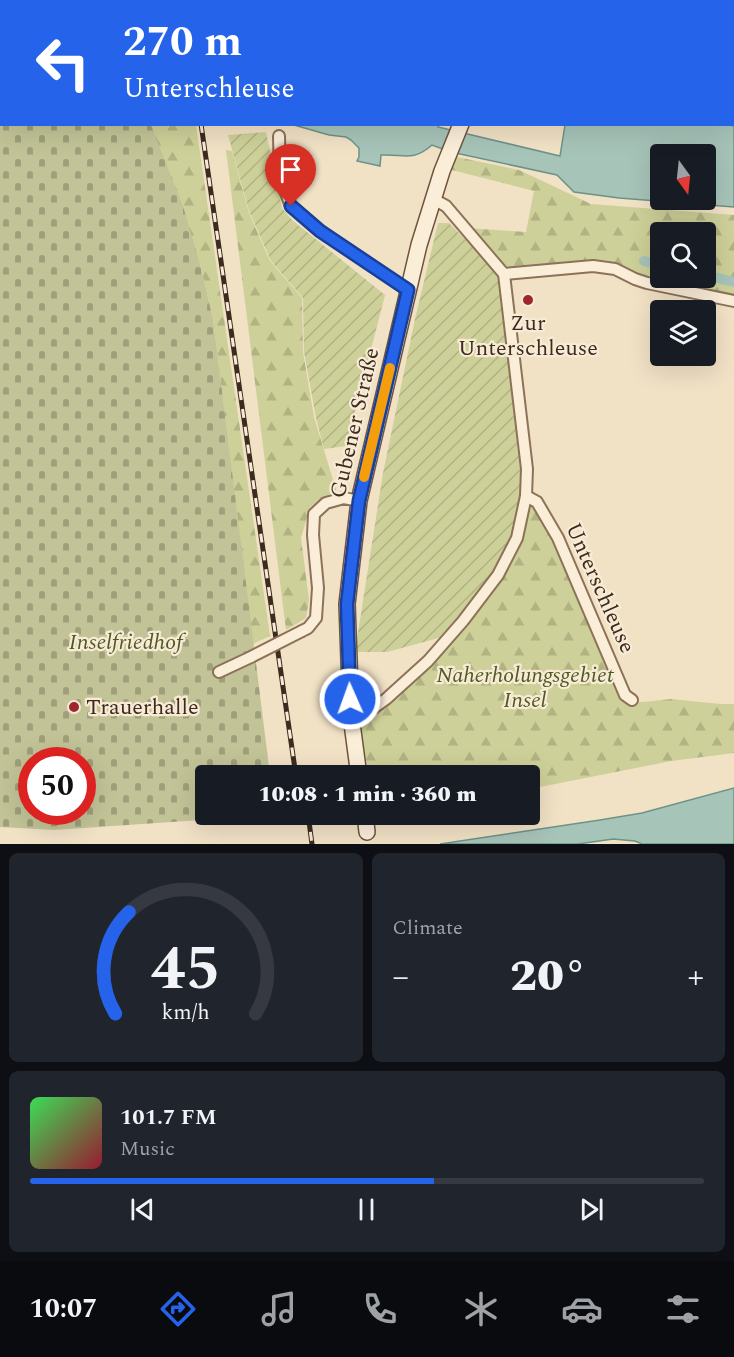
<!DOCTYPE html>
<html lang="en">
<head>
<meta charset="utf-8">
<style>
	:root { --surface:#171b24; --page:#20242c; --text:#f1f3f6; --muted:#9ea1a6; --line:#363941; --accent:#2563eb }
	body { margin:0; font-family:Spectral,serif; background:var(--page); color:var(--text); height:100vh; display:flex; flex-direction:column; font-size:22px; white-space:nowrap }
	* { box-sizing:border-box; margin:0 }
	p { font-size:20px; color:var(--muted) }
	.icon { flex:none; width:33px; height:33px; fill:none; stroke:currentColor; stroke-width:2; stroke-linecap:round; stroke-linejoin:round }
	.map { position:relative; height:844px; overflow:hidden }
	.drawer { display:flex; flex-direction:column; gap:9px; padding:9px; background:#0d0f14; flex:1 }
	.drawer>* { flex:none }
	.top-card { position:absolute; left:0px; top:0px; width:735px; height:126px; box-shadow:0 6px 24px #0002; background:#2563eb; color:#fff; overflow:hidden }
	.needle { width:39px; rotate:165deg }
	.buttons { position:absolute; left:650px; top:144px; display:grid; gap:12px }
	.buttons a { display:grid; place-items:center; width:66px; height:66px; border-radius:6px; background:var(--surface); box-shadow:0 6px 24px #0002; font-size:30px }
	.speed { position:absolute; left:18px; top:747px; display:flex; gap:12px; font-size:30px; font-weight:700; text-align:center }
	.speed>* { display:grid; place-content:center; width:78px; height:78px; border-radius:50%; background:var(--surface); box-shadow:0 6px 24px #0002; line-height:1 }
	.speed .limit { border:9px solid #d22; background:#fff; color:#111 }
	.pin { position:absolute; display:grid; place-items:center; width:51px; height:51px; color:#fff; margin:-62px -26px; border-radius:50% 50% 50% 0; rotate:-45deg; box-shadow:0 0 6px #0007 }
	.pin .icon { rotate:45deg }
	.me { position:absolute; width:66px; margin:-33px; rotate:358deg; stroke-linejoin:round; filter:drop-shadow(0 0 4px #0008) }
	.turn { display:flex; align-items:center; gap:21px; height:126px; padding:0 24px; font-size:27px }
	.turn .icon { width:78px; height:78px; stroke-width:2.5 }
	.turn b { display:block; font-size:42px; line-height:51px }
	.big { font-size:45px; font-weight:800; line-height:1.1 }
	.drawer .card { flex:1; display:flex; flex-direction:column; justify-content:center; gap:9px; min-width:0; padding:0 21px; border-radius:9px; background:var(--page) }
	.drawer .dial { align-items:center; gap:0 }
	.dial svg { height:156px; overflow:visible; fill:none; stroke:var(--line); stroke-width:7; stroke-linecap:round; text-anchor:middle }
	.dial text { fill:var(--text); stroke:none }
	.song { display:flex; align-items:center; gap:18px }
	.cover { width:72px; height:72px; border-radius:9px; background:linear-gradient(135deg,hsl(130 70% 55%),hsl(350 70% 35%)) }
	.played { height:6px; border-radius:3px; background:linear-gradient(90deg,var(--accent) 60%,var(--line) 60%) }
	.keys { display:flex; justify-content:space-around; direction:ltr }
	.heat { display:flex; justify-content:space-between; align-items:center; font-size:33px; direction:ltr }
	.drawer .tiles { flex:1; display:grid; gap:9px; grid-template-columns:1fr 1fr }
	.card:last-child { grid-column:span 2 }
	.trip { position:absolute; left:195px; top:765px; width:345px; height:60px; border-radius:6px; background:var(--surface); box-shadow:0 6px 24px #0002; font-weight:800; line-height:60px; text-align:center }
	.menu { display:flex; height:96px; justify-content:space-around; align-items:center; background:#090b0e; color:var(--muted) }
	.menu .icon { width:42px; height:42px }
	.menu .selected { color:var(--accent) }
	.menu b { font-size:27px; color:var(--text) }
	.map>svg:first-child { display:block }
	.forest { fill:url(#forest-firs); fill-rule:evenodd }
	.cemetery { fill:url(#cemetery-stones); fill-rule:evenodd }
	.garden { fill:url(#garden-furrows) }
	.water { fill:#a7c4b9; stroke:#6d9387; stroke-width:1.5; fill-rule:evenodd }
	.lines { fill:none; stroke-linecap:round; stroke-linejoin:round }
	.canal { stroke:#a7c4b9; stroke-width:10 }
	.street-casing { stroke:#8d725a; stroke-width:14 }
	.secondary-casing { stroke:#6f533d; stroke-width:18 }
	.street { stroke:#fbeed9; stroke-width:10 }
	.secondary { stroke:#fbeed9; stroke-width:15 }
	.rail-casing { stroke:#3c2b1e; stroke-width:5 }
	.rail { stroke:#f8ebd5; stroke-width:3; stroke-dasharray:9; stroke-linecap:butt }
	.street-bridge-casing { stroke:#8d725a; stroke-width:14; stroke-linecap:butt }
	.street-bridge { stroke:#fbeed9; stroke-width:10 }
	.route-casing { stroke:#184099; stroke-width:15 }
	.route { stroke:#2563eb; stroke-width:10 }
	.slow { stroke:#f59e0b; stroke-width:10 }
	.poi-dot { fill:#9f262f; stroke:#f8ebd5; stroke-width:2 }
	.labels { text-anchor:middle; dominant-baseline:central; stroke-width:4.5; stroke-linejoin:round; paint-order:stroke }
	.poi-label { font-size:22px; fill:#3c2b1e; stroke:#f8ebd5 }
	.street-label { font-size:22px; fill:#3c2b1e; stroke:#f8ebd5 }
	.park-label { font-size:22px; font-style:italic; fill:#505a24; stroke:#f8ebd5 }
</style>
</head>
<body>
<div class="map">
<svg width="734" height="844" viewBox="0 0 734 844">
	<defs>
		<pattern id="forest-firs" width="22" height="20" patternUnits="userSpaceOnUse" patternTransform="scale(1.5)"><rect width="22" height="20" fill="#cdd098"/><path d="M5 1l3.5 6h-7zM16 11l3.5 6h-7z" fill="#b1b383"/></pattern>
		<pattern id="cemetery-stones" width="16" height="16" patternUnits="userSpaceOnUse" patternTransform="scale(1.5)"><rect width="16" height="16" fill="#c2c497"/><path d="M2 7V4a2 2 0 0 1 4 0v3zM10 15v-3a2 2 0 0 1 4 0v3z" fill="#9f9f7b"/></pattern>
		<pattern id="garden-furrows" width="10" height="10" patternUnits="userSpaceOnUse" patternTransform="scale(1.5)"><rect width="10" height="10" fill="#cdd098"/><path d="M-1 1l2-2M0 10L10 0M9 11l2-2" fill="none" stroke="#b1b383"/></pattern>
	</defs>
	<rect width="100%" height="100%" fill="#f1e1c5"/>
	<g class="forest">
		<path d="M 484,0 L 734,0 L 734,123 L 734,2 L 483,2 Z"/>
		<path d="M 151,125 L 196,125 L 270,636 L 253,644 L 213,319 L 201,268 Z"/>
		<path d="M 226,150 L 232,151 L 249,213 L 270,261 L 302,298 L 303,352 L 314,417 L 336,490 L 310,507 L 301,538 L 309,600 L 306,618 L 286,630 Z"/>
		<path d="M 452,156 L 519,170 L 591,204 L 734,215 L 734,299 L 649,281 L 616,267 L 505,273 L 467,228 L 526,232 L 534,191 L 448,169 ZM 660,232 L 705,232 L 705,278 L 660,278 Z"/>
		<path d="M 528,499 L 536,504 L 556,539 L 626,701 L 643,702 L 671,699 L 721,704 L 734,704 L 734,753 L 671,761 L 530,789 L 530,776 L 369,775 L 360,730 L 356,720 L 432,662 Z"/>
	</g>
	<path class="cemetery" d="M 0,57 L 2,58 L 2,124 L 151,125 L 183,206 L 201,268 L 213,319 L 270,775 L 206,776 L 206,814 L 274,815 L 54,830 L 0,827 ZM 32,760 L 82,760 L 82,812 L 32,812 Z"/>
	<g class="garden">
		<path d="M 266,132 L 282,208 L 292,220 L 385,295 L 346,446 L 324,449 L 316,418 L 304,352 L 303,298 L 271,261 L 249,211 L 228,135 Z"/>
		<path d="M 438,223 L 449,223 L 500,275 L 523,459 L 523,498 L 514,538 L 495,574 L 462,620 L 442,637 L 387,652 L 355,652 L 383,473 L 415,319 Z"/>
	</g>
	<g class="water">
		<path d="M 0,0 L 272,0 L 278,1 L 2,2 L 1,27 L 0,26 Z"/>
		<path d="M 725,124 L 734,126 L 734,207 L 619,198 L 574,192 L 557,175 L 451,152 L 432,145 C 413,162 404,154 381,155 L 380,166 L 357,161 L 359,157 L 359,148 L 351,140 L 346,137 L 329,135 L 294,125 L 438,125 L 438,127 L 560,156 L 565,125 ZM 660,154 L 705,154 L 705,200 L 660,200 Z"/>
		<path d="M 734,788 L 734,844 L 642,844 L 635,841 L 613,839 L 578,844 L 440,844 L 600,820 L 642,813 Z"/>
	</g>
	<g class="lines">
		<g class="canal">
			<path d="M 644,261 L 660,265"/>
			<path d="M 705,275 L 734,282"/>
		</g>
		<defs>
			<g id="street">
				<path d="M 387,0 L 392,2"/>
				<path d="M 557,0 L 579,2"/>
				<path d="M 279,136 L 280,178 L 291,206 L 320,231 L 408,290"/>
				<path d="M 433,199 L 446,206 L 504,274 L 593,266 L 615,269 L 635,279 L 647,283 L 734,301"/>
				<path d="M 526,496 L 537,502 L 558,538 L 625,695 L 632,700"/>
				<path d="M 302,631 L 308,628 L 316,618 L 318,588 L 313,535 L 314,514 L 326,503 L 344,498 L 359,501"/>
				<path d="M 219,672 L 251,657"/>
				<path d="M 351,716 L 368,712 L 386,699 L 428,661 L 463,621 L 498,575 L 517,538 L 526,496 L 527,469 L 504,274"/>
			</g>
			<g id="secondary">
				<path d="M 531,2 L 532,0"/>
				<path d="M 359,776 L 351,716 L 347,604 L 359,501 L 419,245 L 442,171 L 461,124"/>
				<path d="M 365,814 L 367,832"/>
			</g>
		</defs>
		<use href="#street" class="street-casing"/>
		<use href="#secondary" class="secondary-casing"/>
		<use href="#street" class="street"/>
		<use href="#secondary" class="secondary"/>
		<defs>
			<g id="rail">
				<path d="M 182,0 L 183,2"/>
				<path d="M 201,124 L 296,776"/>
				<path d="M 308,814 L 312,844"/>
			</g>
		</defs>
		<use href="#rail" class="rail-casing"/>
		<use href="#rail" class="rail"/>
		<defs>
			<path id="street-bridge" d="M 251,657 L 302,631"/>
		</defs>
		<use href="#street-bridge" class="street-bridge-casing"/>
		<use href="#street-bridge" class="street-bridge"/>
	</g>
	<g class="lines">
		<defs>
			<path id="route" d="M 291,206 L 320,231 L 408,290 L 359,501 L 347,604 L 350,699"/>
		</defs>
		<use href="#route" class="route-casing"/>
		<use href="#route" class="route"/>
		<path class="slow" d="M 364,477 L 390,368"/>
	</g>
	<g class="poi-dot">
		<circle cx="528" cy="300" r="6"/>
		<circle cx="74" cy="707" r="6"/>
	</g>
	<g class="labels">
		<g class="poi-label">
			<text x="528" y="323">Zur<tspan x="528" dy="25">Unterschleuse</tspan></text>
			<text x="86" y="707" text-anchor="start">Trauerhalle</text>
		</g>
		<g class="street-label">
			<text transform="translate(355 423) rotate(-77)">Gubener Straße</text>
			<text transform="translate(600 588) rotate(66)">Unterschleuse</text>
		</g>
		<g class="park-label">
			<text x="126" y="642">Inselfriedhof</text>
			<text x="525" y="675">Naherholungsgebiet<tspan x="525" dy="25">Insel</tspan></text>
		</g>
	</g>
</svg>
<div class="buttons">
<a><svg class="needle" viewBox="-14 -14 28 28"><path d="M0-13l5 13h-10z" fill="#e53935"/><path d="M0 13l5-13h-10z" fill="#9ea1a6"/></svg></a>
<a><svg class="icon" aria-label="search" viewBox="0 0 24 24"><circle cx="10" cy="10" r="6"/><path d="M15 15l6 6"/></svg></a>
<a><svg class="icon" aria-label="layers" viewBox="0 0 24 24"><path d="M12 4l9 5-9 5-9-5zM3 14l9 5 9-5"/></svg></a>
</div>
<div class="speed"><div class="limit">50</div></div>
<div class="pin" style="left:291px;top:206px;background:#d93025"><svg class="icon" aria-label="arrive" viewBox="0 0 24 24"><path d="M6 21V4h12l-3 4 3 4H6"/></svg></div>
<svg class="me" style="left:350px;top:699px" viewBox="-20 -20 40 40"><circle r="17" fill="#2563eb" stroke="#fff" stroke-width="3"/><path d="M0-11L8 9 0 5-8 9z" fill="#fff"/></svg>
<div class="trip">10:08 · 1 min · 360 m</div>
<div class="top-card">
<div class="turn"><svg class="icon" aria-label="left" viewBox="0 0 24 24"><path d="M17 20v-9H6M10 6l-5 5 5 5"/></svg><div><b>270 m</b>Unterschleuse</div></div>
</div>
</div>
<section class="drawer">
<div class="tiles">
<div class="card dial"><svg viewBox="0 0 100 80">
<path d="M14 69A42 42 0 1 1 86 69"/>
<path d="M14 69A42 42 0 0 1 21 17" stroke="#2563eb"/>
<text x="50" y="56" font-size="32" font-weight="700">45</text>
<text x="50" y="72" font-size="11">km/h</text>
</svg></div>
<div class="card"><p>Climate</p>
<div class="heat"><a>−</a><b class="big">20°</b><a>+</a></div>
</div>
<div class="card">
<div class="song"><i class="cover"></i><div><b>101.7 FM</b><p>Music</p></div></div>
<div class="played"></div>
<div class="keys"><svg class="icon" aria-label="previous" viewBox="0 0 24 24"><path d="M18 5L8 12l10 7zM5 5v14"/></svg><svg class="icon" aria-label="pause" viewBox="0 0 24 24"><path d="M8 5v14M16 5v14"/></svg><svg class="icon" aria-label="next" viewBox="0 0 24 24"><path d="M6 5l10 7-10 7zM19 5v14"/></svg></div>
</div>
</div>
</section>
<nav class="menu">
<b>10:07</b>
<svg class="icon selected" aria-label="directions" viewBox="0 0 24 24"><path d="M12 3l9 9-9 9-9-9zM9 14v-3h6M13 9l2 2-2 2"/></svg>
<svg class="icon" aria-label="music" viewBox="0 0 24 24"><path d="M9 18V5l10-2v13"/><circle cx="6" cy="18" r="3"/><circle cx="16" cy="16" r="3"/></svg>
<svg class="icon" aria-label="phone" viewBox="0 0 24 24"><path d="M5 4h4l2 5-3 2q2 4 5 5l2-3 5 2v4C11 20 4 13 5 4z"/></svg>
<svg class="icon" aria-label="climate" viewBox="0 0 24 24"><path d="M12 3v18M4 7l16 10M4 17L20 7"/></svg>
<svg class="icon" aria-label="car" viewBox="0 0 24 24"><path d="M5 17H2v-5l4-1 3-4h7l3 4 3 1v5h-3M9 17h6M6 11h13"/><circle cx="7" cy="17" r="2"/><circle cx="17" cy="17" r="2"/></svg>
<svg class="icon" aria-label="filters" viewBox="0 0 24 24"><path d="M4 7h16M4 17h16"/><circle cx="9" cy="7" r="2"/><circle cx="15" cy="17" r="2"/></svg>
</nav>
</body>
</html>
